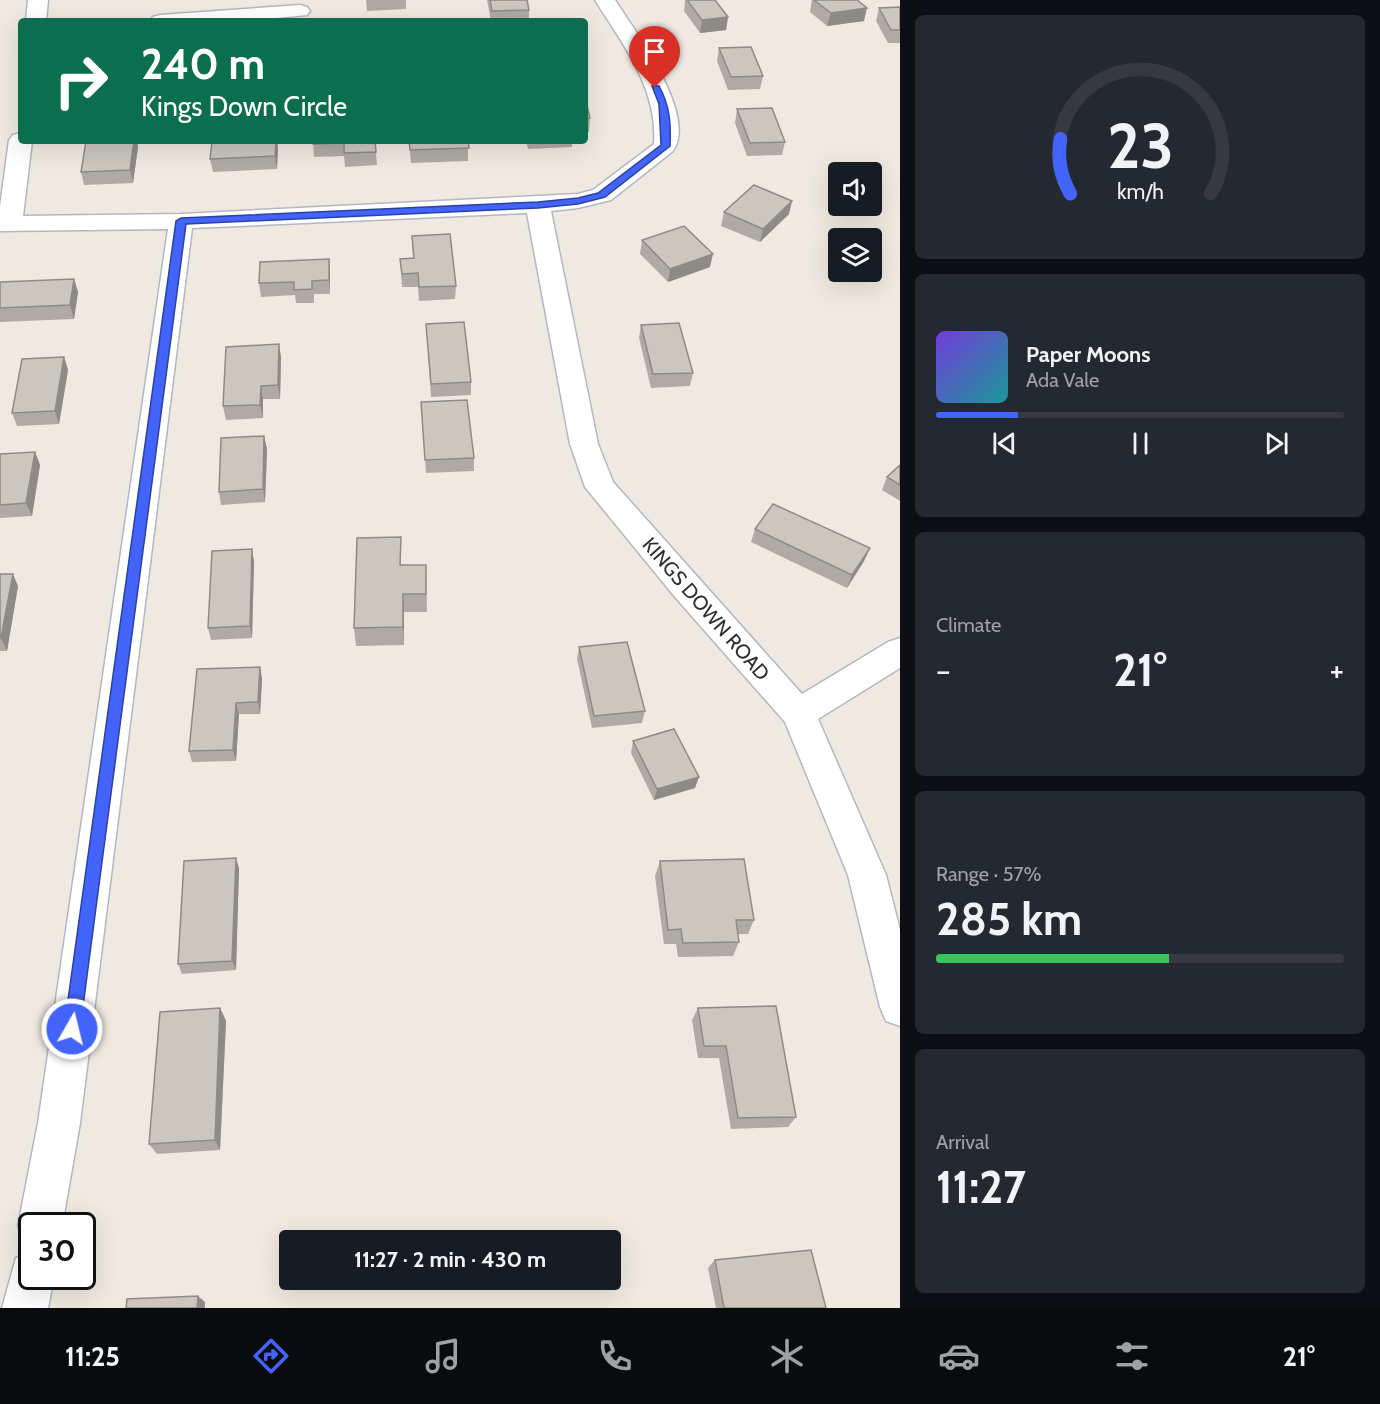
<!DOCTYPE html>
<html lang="en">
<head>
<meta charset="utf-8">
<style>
	:root { --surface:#171b24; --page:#242831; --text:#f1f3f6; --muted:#9ea1a6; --line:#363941; --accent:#4264fb }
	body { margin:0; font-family:Cabin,sans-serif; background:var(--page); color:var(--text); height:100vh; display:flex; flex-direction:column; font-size:22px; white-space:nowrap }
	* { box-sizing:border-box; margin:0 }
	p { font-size:20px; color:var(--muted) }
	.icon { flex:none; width:33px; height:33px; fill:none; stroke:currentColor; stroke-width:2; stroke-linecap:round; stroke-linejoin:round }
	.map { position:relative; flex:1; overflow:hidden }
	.panel { display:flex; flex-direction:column; gap:15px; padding:15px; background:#0d0f14; width:480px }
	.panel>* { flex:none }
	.hud { position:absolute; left:18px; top:18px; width:570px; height:126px; border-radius:6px; box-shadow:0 6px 24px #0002; background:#0b6e4f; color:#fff; overflow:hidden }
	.buttons { position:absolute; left:828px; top:162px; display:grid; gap:12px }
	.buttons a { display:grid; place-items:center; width:54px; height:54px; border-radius:6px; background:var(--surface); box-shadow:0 6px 24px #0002; font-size:30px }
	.speed { position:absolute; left:18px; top:1212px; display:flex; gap:12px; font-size:30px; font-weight:700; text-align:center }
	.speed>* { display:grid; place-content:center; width:78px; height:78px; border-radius:50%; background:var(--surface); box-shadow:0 6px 24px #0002; line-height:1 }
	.speed .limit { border:3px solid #111; border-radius:9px; background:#fff; color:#111 }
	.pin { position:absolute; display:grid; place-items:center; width:51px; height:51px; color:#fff; margin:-62px -26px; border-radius:50% 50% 50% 0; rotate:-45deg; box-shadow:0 0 6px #0007 }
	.pin .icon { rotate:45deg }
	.me { position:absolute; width:66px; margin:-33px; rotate:8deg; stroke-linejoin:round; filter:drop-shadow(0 0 4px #0008) }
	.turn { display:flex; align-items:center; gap:21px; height:126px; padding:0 24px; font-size:27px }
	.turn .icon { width:78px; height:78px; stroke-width:2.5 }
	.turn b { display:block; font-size:42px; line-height:51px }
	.big { font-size:45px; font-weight:800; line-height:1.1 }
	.panel .tile { flex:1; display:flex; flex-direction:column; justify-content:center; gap:9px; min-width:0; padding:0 21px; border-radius:9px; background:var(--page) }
	.panel .dial { align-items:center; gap:0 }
	.dial svg { height:156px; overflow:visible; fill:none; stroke:var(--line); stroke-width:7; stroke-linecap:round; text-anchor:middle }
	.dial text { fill:var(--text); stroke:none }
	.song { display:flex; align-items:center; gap:18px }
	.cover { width:72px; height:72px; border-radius:9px; background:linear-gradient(135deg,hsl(260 70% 55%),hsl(180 70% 35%)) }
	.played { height:6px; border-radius:3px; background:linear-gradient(90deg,var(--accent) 20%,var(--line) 20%) }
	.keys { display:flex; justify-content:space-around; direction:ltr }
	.heat { display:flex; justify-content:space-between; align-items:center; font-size:33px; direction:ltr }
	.charge { height:9px; border-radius:4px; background:linear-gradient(90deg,#34c759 57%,var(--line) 0) }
	.trip { position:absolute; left:279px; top:1230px; width:342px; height:60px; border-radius:6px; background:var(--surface); box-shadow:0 6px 24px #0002; font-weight:800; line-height:60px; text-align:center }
	.tabs { display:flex; height:96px; justify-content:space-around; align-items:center; background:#090b0e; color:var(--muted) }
	.tabs .icon { width:42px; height:42px }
	.tabs .selected { color:var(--accent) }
	.tabs b { font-size:27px; color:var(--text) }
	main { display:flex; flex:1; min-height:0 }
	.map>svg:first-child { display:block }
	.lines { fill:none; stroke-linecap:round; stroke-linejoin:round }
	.street-casing { stroke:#b4b7c1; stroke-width:3 }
	.street { fill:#fff; fill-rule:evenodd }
	.wall { fill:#afaba4 }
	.shaded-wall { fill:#8e8b86 }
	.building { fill:#cbc7bf; stroke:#8e8b86; stroke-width:1.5 }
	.route { fill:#4264fb; stroke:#2b41a3; stroke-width:1.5 }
	.labels { text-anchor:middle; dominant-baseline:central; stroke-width:4.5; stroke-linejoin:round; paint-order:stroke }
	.street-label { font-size:20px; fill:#2e2e2e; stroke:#fff }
</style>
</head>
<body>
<main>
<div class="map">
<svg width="900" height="1308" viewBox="0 0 900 1308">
	<rect width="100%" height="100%" fill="#efe9e1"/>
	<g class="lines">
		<defs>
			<g id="street">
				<path d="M 28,0 L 48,0 L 46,21 L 26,21 Z"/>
				<path d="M 595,0 L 615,0 C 635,31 698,115 673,151 L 611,200 L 578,208 L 551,211 L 598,444 L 613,482 L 802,694 L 888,642 L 900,638 L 900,668 L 818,719 L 886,875 L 900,930 L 900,1026 L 886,1021 L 880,1007 L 848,875 L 785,722 L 675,597 L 585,487 L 570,444 L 527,213 L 192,228 L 80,1123 L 62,1226 L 32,1226 L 32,1244 L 24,1242 L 18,1226 L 38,1123 L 168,229 L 0,231 L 0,207 L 9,140 L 13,135 L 21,133 L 21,141 L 32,141 L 23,216 L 181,214 L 578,194 L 593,190 L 654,144 C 658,88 623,45 595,0 Z"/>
				<path d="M 300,5 L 307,7 L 310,11 L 307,15 L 247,21 L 150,21 L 153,17 L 160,15 Z"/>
				<path d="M 32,1252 L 32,1276 L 54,1276 L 48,1308 L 2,1308 L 16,1258 Z"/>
			</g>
		</defs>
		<use href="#street" class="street-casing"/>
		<use href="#street" class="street"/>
	</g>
	<g class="wall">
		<path d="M 366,0 L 406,0 L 406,9 L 367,11 Z"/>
		<path d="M 487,0 L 527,0 L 529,10 L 529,21 L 491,21 Z"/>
		<path d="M 685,0 L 715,0 L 728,17 L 726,30 L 700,33 L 684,11 Z"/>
		<path d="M 812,0 L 857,0 L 864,21 L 827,26 L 810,12 Z"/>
		<path d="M 900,7 L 900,43 L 888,43 L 876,21 L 879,8 Z"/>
		<path d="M 719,48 L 763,76 L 760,89 L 728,90 L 717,61 Z"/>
		<path d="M 585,101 L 590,118 L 589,132 L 585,132 Z"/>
		<path d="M 737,109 L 785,142 L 782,155 L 747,156 L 735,123 Z"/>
		<path d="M 86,141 L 137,141 L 138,147 L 133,183 L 84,185 L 81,172 Z"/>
		<path d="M 212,141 L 277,141 L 278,148 L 277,169 L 213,172 L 210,159 Z"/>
		<path d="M 313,141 L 375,141 L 377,165 L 345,167 L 344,156 L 314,157 Z"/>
		<path d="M 409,141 L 468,141 L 468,161 L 411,163 Z"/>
		<path d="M 526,141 L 572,141 L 572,147 L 528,149 Z"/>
		<path d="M 724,212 L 789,214 L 760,242 L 721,226 Z"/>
		<path d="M 412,236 L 456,286 L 455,299 L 419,301 L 418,287 L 402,287 L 400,259 L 413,258 Z"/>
		<path d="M 642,240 L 710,267 L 668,282 L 640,254 Z"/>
		<path d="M 329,259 L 330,294 L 314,294 L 314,303 L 296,303 L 295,295 L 261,297 L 259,283 Z"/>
		<path d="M 74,279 L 78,292 L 74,319 L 0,322 L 0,282 Z"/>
		<path d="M 426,324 L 471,382 L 471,395 L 431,397 Z"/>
		<path d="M 641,325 L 693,373 L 690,386 L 651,388 L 639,338 Z"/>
		<path d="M 279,344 L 281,358 L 280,399 L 263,399 L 263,418 L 226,420 L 223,406 Z"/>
		<path d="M 64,357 L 68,370 L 59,424 L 17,426 L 12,413 Z"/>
		<path d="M 421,402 L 474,458 L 474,471 L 426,473 Z"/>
		<path d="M 264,436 L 267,449 L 265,502 L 221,505 L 219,492 Z"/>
		<path d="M 35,452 L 40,465 L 32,516 L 0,518 L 0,454 Z"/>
		<path d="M 900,465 L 900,501 L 882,490 L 887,477 Z"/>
		<path d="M 755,529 L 870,548 L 864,561 L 847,588 L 751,542 Z"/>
		<path d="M 401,537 L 401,565 L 426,565 L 427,612 L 404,612 L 404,645 L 356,646 L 354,628 Z"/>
		<path d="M 252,549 L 254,562 L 252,638 L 211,640 L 208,628 Z"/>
		<path d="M 0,574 L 18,586 L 7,651 L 0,651 Z"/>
		<path d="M 579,647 L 645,711 L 642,723 L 592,728 L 577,659 Z"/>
		<path d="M 260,667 L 262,679 L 260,714 L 239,714 L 236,761 L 192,762 L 189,751 Z"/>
		<path d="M 633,741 L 695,788 L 654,800 L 631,753 Z"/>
		<path d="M 660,861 L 754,920 L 748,934 L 738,934 L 739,942 L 733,956 L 678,957 L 676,944 L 664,944 L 655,876 Z"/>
		<path d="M 239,868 L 236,970 L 182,974 L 178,964 Z"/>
		<path d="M 220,1008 L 226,1021 L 220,1150 L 157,1154 L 149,1144 Z"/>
		<path d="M 698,1008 L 796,1117 L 788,1127 L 731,1129 L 719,1058 L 698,1058 L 692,1020 Z"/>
		<path d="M 715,1260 L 826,1308 L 716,1308 L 708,1268 Z"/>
	</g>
	<g class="shaded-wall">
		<path d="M 867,8 L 864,21 L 827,26 L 831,13 Z"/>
		<path d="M 728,17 L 726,30 L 700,33 L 702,20 Z"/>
		<path d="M 134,141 L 137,141 L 138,147 L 133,183 L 130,170 Z"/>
		<path d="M 276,141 L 277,141 L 278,148 L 277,169 L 275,156 Z"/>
		<path d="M 792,201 L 789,214 L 760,242 L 763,229 Z"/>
		<path d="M 713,254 L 710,267 L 668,282 L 670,269 Z"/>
		<path d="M 329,259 L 330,272 L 330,294 L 329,280 Z"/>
		<path d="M 74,279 L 78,292 L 74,319 L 70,305 Z"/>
		<path d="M 279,344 L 281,358 L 280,399 L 278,385 Z"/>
		<path d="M 64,357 L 68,370 L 59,424 L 55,411 Z"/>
		<path d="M 261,386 L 263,399 L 263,418 L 260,405 Z"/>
		<path d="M 264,436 L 267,449 L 265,502 L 263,489 Z"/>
		<path d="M 35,452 L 40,465 L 32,516 L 26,503 Z"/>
		<path d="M 870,548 L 864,561 L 847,588 L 852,575 Z"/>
		<path d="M 252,549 L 254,562 L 252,638 L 250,626 Z"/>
		<path d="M 13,574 L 18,586 L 7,651 L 1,638 Z"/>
		<path d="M 403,594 L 404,612 L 404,645 L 403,627 Z"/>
		<path d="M 260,667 L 262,679 L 260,714 L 258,702 Z"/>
		<path d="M 236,703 L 239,714 L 236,761 L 233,750 Z"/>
		<path d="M 699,777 L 695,788 L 654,800 L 657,789 Z"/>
		<path d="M 236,858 L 239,868 L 236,970 L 232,961 Z"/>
		<path d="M 220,1008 L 226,1021 L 220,1150 L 215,1140 Z"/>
		<path d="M 198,1296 L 205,1302 L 205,1308 L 197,1308 Z"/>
	</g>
	<g class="building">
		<path d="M 490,0 L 527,0 L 529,10 L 492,11 Z"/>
		<path d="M 687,0 L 715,0 L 728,17 L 702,20 Z"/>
		<path d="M 814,0 L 857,0 L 867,8 L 831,13 Z"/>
		<path d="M 900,7 L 900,30 L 891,30 L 879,8 Z"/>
		<path d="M 751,47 L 763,76 L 731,77 L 719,48 Z"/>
		<path d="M 585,101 L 586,101 L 590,118 L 585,118 Z"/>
		<path d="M 772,108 L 785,142 L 750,143 L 737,109 Z"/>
		<path d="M 86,141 L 134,141 L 130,170 L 81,172 Z"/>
		<path d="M 212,141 L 276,141 L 275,156 L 210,159 Z"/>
		<path d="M 313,141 L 375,141 L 376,152 L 344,153 L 344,143 L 313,144 Z"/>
		<path d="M 409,141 L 468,141 L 469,148 L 410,150 Z"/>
		<path d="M 754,185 L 792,201 L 763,229 L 724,212 Z"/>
		<path d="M 684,226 L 713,254 L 670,269 L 642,240 Z"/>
		<path d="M 450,234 L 456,286 L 419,287 L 418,273 L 402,274 L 400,259 L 414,258 L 412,236 Z"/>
		<path d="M 329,259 L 329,280 L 312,281 L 312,289 L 294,290 L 294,282 L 259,283 L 260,262 Z"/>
		<path d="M 74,279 L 70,305 L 0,308 L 0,282 Z"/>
		<path d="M 464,322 L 471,382 L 431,384 L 426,324 Z"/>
		<path d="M 679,323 L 693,373 L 653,374 L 641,325 Z"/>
		<path d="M 279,344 L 278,385 L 261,386 L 260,405 L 223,406 L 226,347 Z"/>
		<path d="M 64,357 L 55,411 L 12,413 L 22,359 Z"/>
		<path d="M 467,400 L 474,458 L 425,460 L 421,402 Z"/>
		<path d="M 264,436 L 263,489 L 219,492 L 221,438 Z"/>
		<path d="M 35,452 L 26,503 L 0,505 L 0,454 Z"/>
		<path d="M 900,465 L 900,485 L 887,477 Z"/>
		<path d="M 773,504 L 870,548 L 852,575 L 755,529 Z"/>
		<path d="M 401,537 L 400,565 L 426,565 L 426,594 L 403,594 L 403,627 L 354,628 L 357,538 Z"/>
		<path d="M 252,549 L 250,626 L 208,628 L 212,551 Z"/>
		<path d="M 0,574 L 13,574 L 1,638 L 0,638 Z"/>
		<path d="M 627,642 L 645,711 L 594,716 L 579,647 Z"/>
		<path d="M 260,667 L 258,702 L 236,703 L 233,750 L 189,751 L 197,669 Z"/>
		<path d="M 674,729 L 699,777 L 657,789 L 633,741 Z"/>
		<path d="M 236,858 L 232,961 L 178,964 L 184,861 Z"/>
		<path d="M 744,859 L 754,920 L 736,920 L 739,942 L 683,943 L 681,929 L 668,930 L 660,861 Z"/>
		<path d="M 776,1006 L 796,1117 L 738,1118 L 726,1046 L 704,1046 L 698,1008 Z"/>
		<path d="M 220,1008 L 215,1140 L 149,1144 L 160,1012 Z"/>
		<path d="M 811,1250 L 826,1308 L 724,1308 L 715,1260 Z"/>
		<path d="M 198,1296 L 197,1308 L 126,1308 L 127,1299 Z"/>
	</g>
	<path class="route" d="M 652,86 L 659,86 C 670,106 671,124 670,146 L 605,197 L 578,204 L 538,208 L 186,224 L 80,1029 L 78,1035 L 72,1037 L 66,1035 L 64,1029 L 176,221 L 181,218 L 538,202 L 578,198 L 598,193 L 661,145 L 659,104 Z"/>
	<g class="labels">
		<g class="street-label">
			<text transform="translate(706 609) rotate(49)">KINGS DOWN ROAD</text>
		</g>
	</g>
</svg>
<div class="buttons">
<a><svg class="icon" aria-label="sound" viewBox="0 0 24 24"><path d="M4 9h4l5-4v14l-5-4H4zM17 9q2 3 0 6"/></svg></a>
<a><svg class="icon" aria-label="layers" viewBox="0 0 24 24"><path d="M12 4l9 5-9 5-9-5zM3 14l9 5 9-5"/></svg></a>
</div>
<div class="speed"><div class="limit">30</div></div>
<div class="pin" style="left:655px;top:88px;background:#d93025"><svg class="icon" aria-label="arrive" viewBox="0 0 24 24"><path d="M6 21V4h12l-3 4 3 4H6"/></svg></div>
<svg class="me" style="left:72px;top:1029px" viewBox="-20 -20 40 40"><circle r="17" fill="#4264fb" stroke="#fff" stroke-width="3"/><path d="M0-11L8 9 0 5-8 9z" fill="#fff"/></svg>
<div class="trip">11:27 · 2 min · 430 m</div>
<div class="hud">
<div class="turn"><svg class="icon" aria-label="right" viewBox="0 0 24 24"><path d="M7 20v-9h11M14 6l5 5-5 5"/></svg><div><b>240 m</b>Kings Down Circle</div></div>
</div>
</div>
<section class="panel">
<div class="tile dial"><svg viewBox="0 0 100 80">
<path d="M14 69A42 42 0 1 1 86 69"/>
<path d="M14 69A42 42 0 0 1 9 41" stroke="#4264fb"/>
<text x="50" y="56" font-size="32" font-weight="700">23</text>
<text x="50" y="72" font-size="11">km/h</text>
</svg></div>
<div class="tile">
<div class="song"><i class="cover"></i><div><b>Paper Moons</b><p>Ada Vale</p></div></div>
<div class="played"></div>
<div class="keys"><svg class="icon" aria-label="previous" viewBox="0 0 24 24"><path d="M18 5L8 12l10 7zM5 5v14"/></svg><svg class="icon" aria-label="pause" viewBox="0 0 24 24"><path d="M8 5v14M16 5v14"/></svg><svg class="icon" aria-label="next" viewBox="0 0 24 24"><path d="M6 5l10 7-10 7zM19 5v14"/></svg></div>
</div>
<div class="tile"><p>Climate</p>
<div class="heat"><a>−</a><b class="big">21°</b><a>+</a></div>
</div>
<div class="tile"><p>Range · 57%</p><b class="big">285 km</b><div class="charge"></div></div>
<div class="tile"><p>Arrival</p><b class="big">11:27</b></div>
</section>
</main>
<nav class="tabs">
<b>11:25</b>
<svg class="icon selected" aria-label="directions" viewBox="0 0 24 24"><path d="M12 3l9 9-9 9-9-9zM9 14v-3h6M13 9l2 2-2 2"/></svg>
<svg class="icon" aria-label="music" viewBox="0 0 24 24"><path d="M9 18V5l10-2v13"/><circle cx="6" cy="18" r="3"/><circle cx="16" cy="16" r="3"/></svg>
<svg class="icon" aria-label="phone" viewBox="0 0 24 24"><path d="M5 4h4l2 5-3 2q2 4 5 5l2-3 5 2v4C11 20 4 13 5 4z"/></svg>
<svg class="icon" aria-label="climate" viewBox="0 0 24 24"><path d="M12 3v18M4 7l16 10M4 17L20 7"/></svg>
<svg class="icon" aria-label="car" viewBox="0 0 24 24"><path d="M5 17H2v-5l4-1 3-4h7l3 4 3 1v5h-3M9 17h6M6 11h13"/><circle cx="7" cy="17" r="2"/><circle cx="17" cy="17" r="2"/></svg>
<svg class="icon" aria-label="filters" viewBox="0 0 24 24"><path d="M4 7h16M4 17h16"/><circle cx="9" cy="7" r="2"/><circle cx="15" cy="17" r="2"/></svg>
<b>21°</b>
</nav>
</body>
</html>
